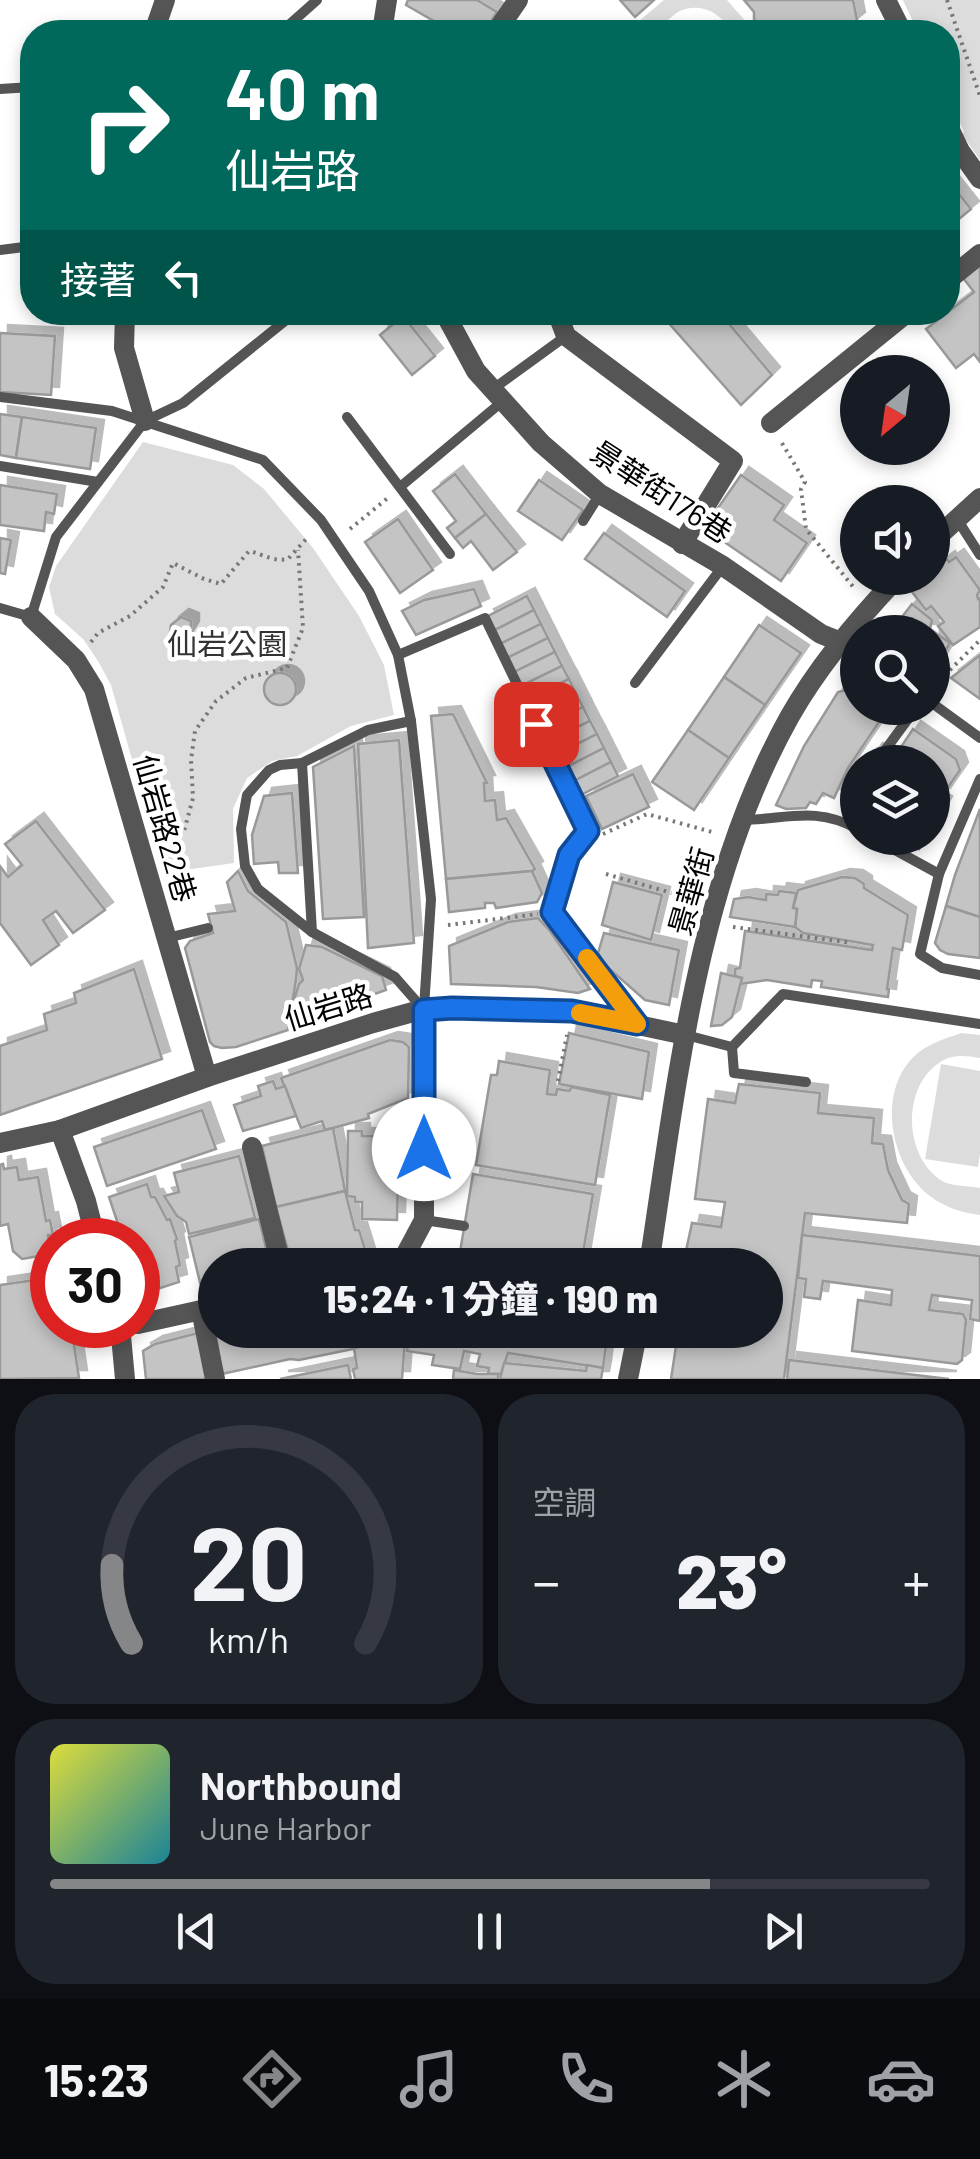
<!DOCTYPE html>
<html lang="zh-TW">
<head>
<meta charset="utf-8">
<style>
	:root { --surface:#171b24; --page:#20242c; --text:#f1f3f6; --muted:#9ea1a6; --line:#363941; --accent:#858687 }
	body { margin:0; font-family:Barlow,"Noto Sans TC",sans-serif; background:var(--page); color:var(--text); height:100vh; display:flex; flex-direction:column; font-size:38px; white-space:nowrap }
	* { box-sizing:border-box; margin:0 }
	p { font-size:32px; color:var(--muted) }
	.icon { flex:none; width:55px; height:55px; fill:none; stroke:currentColor; stroke-width:2; stroke-linecap:round; stroke-linejoin:round }
	.map { position:relative; height:1379px; overflow:hidden }
	.drawer { display:flex; flex-direction:column; gap:15px; padding:15px; background:#0d0f14; flex:1 }
	.drawer>* { flex:none }
	.hud { position:absolute; left:20px; top:20px; width:940px; height:305px; border-radius:40px; box-shadow:0 5px 15px #0003; background:#00695c; color:#fff; overflow:hidden }
	.needle { width:65px; rotate:209deg }
	.fabs { position:absolute; left:840px; top:355px; display:grid; gap:20px }
	.fabs a { display:grid; place-items:center; width:110px; height:110px; border-radius:50%; background:var(--surface); box-shadow:0 5px 15px #0003; font-size:50px }
	.speed { position:absolute; left:30px; top:1218px; display:flex; gap:20px; font-size:50px; font-weight:700; text-align:center }
	.speed>* { display:grid; place-content:center; width:130px; height:130px; border-radius:50%; background:var(--surface); box-shadow:0 5px 15px #0003; line-height:1 }
	.speed .limit { border:15px solid #d22; background:#fff; color:#111 }
	.pin { position:absolute; display:grid; place-items:center; width:85px; height:85px; color:#fff; margin:-42px; border-radius:20px; box-shadow:0 5px 15px #0006 }
	.me { position:absolute; width:110px; margin:-55px; rotate:0deg; stroke-linejoin:round; filter:drop-shadow(0 0 8px #0008) }
	.turn { display:flex; align-items:center; gap:35px; height:210px; padding:0 40px; font-size:45px }
	.turn .icon { width:130px; height:130px; stroke-width:2.5 }
	.turn b { display:block; font-size:70px; line-height:85px }
	.then { display:flex; align-items:center; height:95px; padding:0 40px; background:#0003; gap:20px; font-size:38px }
	.big { font-size:75px; font-weight:800; line-height:1.1 }
	.drawer .tile { flex:1; display:flex; flex-direction:column; justify-content:center; gap:15px; min-width:0; padding:0 35px; border-radius:40px; background:var(--page) }
	.drawer .dial { align-items:center; gap:0 }
	.dial svg { height:260px; overflow:visible; fill:none; stroke:var(--line); stroke-width:7; stroke-linecap:round; text-anchor:middle }
	.dial text { fill:var(--text); stroke:none }
	.song { display:flex; align-items:center; gap:30px }
	.cover { width:120px; height:120px; border-radius:15px; background:linear-gradient(135deg,hsl(60 70% 55%),hsl(190 70% 35%)) }
	.played { height:10px; border-radius:5px; background:linear-gradient(90deg,var(--accent) 75%,var(--line) 75%) }
	.keys { display:flex; justify-content:space-around; direction:ltr }
	.heat { display:flex; justify-content:space-between; align-items:center; font-size:55px; direction:ltr }
	.drawer .tiles { flex:1; display:grid; gap:15px; grid-template-columns:1fr 1fr }
	.tile:last-child { grid-column:span 2 }
	.trip { position:absolute; left:198px; top:1248px; width:585px; height:100px; border-radius:50px; background:var(--surface); box-shadow:0 5px 15px #0003; font-weight:800; line-height:100px; text-align:center }
	.dock { display:flex; height:160px; justify-content:space-around; align-items:center; background:#090b0e; color:var(--muted) }
	.dock .icon { width:70px; height:70px }
	.dock .on { color:var(--accent) }
	.dock b { font-size:45px; color:var(--text) }
	.map>svg:first-child { display:block }
	.green { fill:#dcdcdc }
	.building { fill:#c4c4c4; stroke:#999; stroke-width:2.5; filter:url(#shadow) }
	.lines { fill:none; stroke-linecap:round; stroke-linejoin:round }
	.path { stroke:#777; stroke-width:4; stroke-dasharray:2.5 5; stroke-linecap:butt }
	.lane { stroke:#555; stroke-width:10 }
	.street { stroke:#555; stroke-width:20 }
	.route-casing { stroke:#114b97; stroke-width:25 }
	.route { stroke:#1a73e8; stroke-width:18 }
	.slow { stroke:#f59e0b; stroke-width:18 }
	.labels { text-anchor:middle; dominant-baseline:central; stroke-width:9; stroke-linejoin:round; paint-order:stroke }
	.street-label { font-size:30px; fill:#000; stroke:#fff }
	.park-label { font-size:30px; fill:#333; stroke:#fff }
</style>
</head>
<body>
<div class="map">
<svg width="980" height="1379" viewBox="0 0 980 1379">
	<defs>
		<filter id="shadow"><feDropShadow dx="8" dy="-8" stdDeviation="0" flood-color="#0004"/></filter>
	</defs>
	<rect width="100%" height="100%" fill="#fff"/>
	<g class="green">
		<path d="M 664,0 L 727,0 L 748,24 L 750,32 L 731,32 C 722,14 703,3 682,10 C 672,14 663,26 655,32 L 626,32 Z"/>
		<path d="M 903,0 L 980,0 L 980,160 L 962,134 L 964,132 L 948,96 L 948,32 L 918,32 Z"/>
		<path d="M 143,442 L 233,465 L 264,489 L 313,548 L 359,616 L 384,665 L 394,715 L 351,726 L 297,756 L 272,761 L 247,778 L 233,809 L 234,863 L 164,873 L 111,685 L 98,661 L 83,639 L 55,614 L 49,587 L 56,566 Z"/>
		<path d="M 961,1033 L 980,1035 L 980,1058 C 967,1056 954,1054 942,1061 C 901,1085 903,1156 942,1181 C 951,1186 969,1186 980,1188 L 980,1215 C 962,1213 944,1207 930,1196 C 889,1165 875,1087 919,1052 C 931,1043 947,1038 961,1033 Z"/>
		<path d="M 941,1064 L 980,1071 L 980,1153 L 978,1167 L 925,1159 Z"/>
	</g>
	<g class="building">
		<path d="M 408,0 L 477,0 L 497,12 L 485,32 L 453,32 L 406,5 Z"/>
		<path d="M 620,0 L 654,0 L 635,17 Z"/>
		<path d="M 744,0 L 853,0 L 857,20 L 842,32 L 762,32 L 754,19 L 754,12 Z"/>
		<path d="M 948,180 L 971,209 L 948,228 Z"/>
		<path d="M 980,259 L 980,362 L 974,354 L 956,368 L 926,329 L 974,292 L 960,274 Z"/>
		<path d="M 659,312 L 734,312 L 725,319 L 772,375 L 741,405 Z"/>
		<path d="M 403,316 L 435,356 L 412,375 L 380,335 Z"/>
		<path d="M 0,333 L 55,336 L 51,395 L 0,392 Z"/>
		<path d="M 0,414 L 22,417 L 16,458 L 0,455 Z"/>
		<path d="M 22,417 L 96,428 L 90,469 L 16,458 Z"/>
		<path d="M 455,474 L 486,514 L 455,538 L 447,528 L 456,521 L 433,491 Z"/>
		<path d="M 741,475 L 784,505 L 774,520 L 807,543 L 781,581 L 704,528 Z"/>
		<path d="M 539,480 L 583,510 L 562,540 L 518,511 Z"/>
		<path d="M 0,485 L 57,494 L 54,514 L 46,512 L 44,531 L 0,525 Z"/>
		<path d="M 486,514 L 517,552 L 493,570 L 471,541 L 463,548 L 455,538 Z"/>
		<path d="M 398,519 L 433,570 L 400,593 L 365,542 Z"/>
		<path d="M 604,533 L 685,591 L 667,617 L 585,559 Z"/>
		<path d="M 0,538 L 11,540 L 5,574 L 0,573 Z"/>
		<path d="M 956,557 L 980,590 L 977,595 L 978,599 L 980,598 L 980,627 L 953,645 L 938,626 L 944,622 L 931,606 L 926,610 L 912,592 L 918,587 L 916,584 L 924,578 L 932,578 L 932,571 L 947,559 L 949,562 Z"/>
		<path d="M 474,589 L 481,606 L 416,635 L 402,611 L 424,600 Z"/>
		<path d="M 527,596 L 534,610 L 493,631 L 486,617 Z"/>
		<path d="M 912,604 L 932,620 L 930,629 L 950,643 L 936,666 L 932,663 L 932,632 L 891,631 Z"/>
		<path d="M 534,610 L 541,624 L 500,644 L 493,631 Z"/>
		<path d="M 181,617 L 191,621 L 191,629 L 183,642 L 173,638 L 170,632 L 171,625 Z"/>
		<path d="M 541,624 L 548,638 L 507,658 L 500,644 Z"/>
		<path d="M 759,625 L 801,653 L 765,705 L 724,677 Z"/>
		<path d="M 548,638 L 555,652 L 514,672 L 507,658 Z"/>
		<path d="M 555,652 L 562,666 L 521,686 L 514,672 Z"/>
		<path d="M 980,655 L 980,699 L 951,678 Z"/>
		<path d="M 562,666 L 569,679 L 528,700 L 521,686 Z"/>
		<circle cx="280" cy="689" r="16"/>
		<path d="M 724,677 L 765,705 L 729,758 L 688,730 Z"/>
		<path d="M 569,679 L 576,693 L 535,714 L 528,700 Z"/>
		<path d="M 846,690 L 858,699 L 858,708 L 870,708 L 881,719 L 848,768 L 834,798 L 823,793 L 816,804 L 810,802 L 806,808 L 786,809 L 776,805 L 804,746 L 838,692 Z"/>
		<path d="M 576,693 L 583,707 L 542,727 L 535,714 Z"/>
		<path d="M 583,707 L 590,721 L 549,741 L 542,727 Z"/>
		<path d="M 453,714 L 487,783 L 484,783 L 485,801 L 495,800 L 497,820 L 506,818 L 535,869 L 532,871 L 446,879 L 431,716 Z"/>
		<path d="M 590,721 L 597,734 L 556,755 L 549,741 Z"/>
		<path d="M 913,729 L 956,759 L 960,770 L 942,796 L 932,791 L 932,762 L 891,762 Z"/>
		<path d="M 688,730 L 729,758 L 694,810 L 652,782 Z"/>
		<path d="M 597,734 L 604,748 L 563,769 L 556,755 Z"/>
		<path d="M 399,740 L 414,943 L 368,948 L 358,744 Z"/>
		<path d="M 354,746 L 364,917 L 323,919 L 313,767 Z"/>
		<path d="M 604,748 L 611,762 L 570,783 L 563,769 Z"/>
		<path d="M 875,751 L 889,761 L 888,762 L 871,762 L 868,760 Z"/>
		<path d="M 611,762 L 618,776 L 577,797 L 570,783 Z"/>
		<path d="M 633,774 L 649,807 L 602,829 L 586,796 Z"/>
		<path d="M 292,793 L 298,873 L 279,873 L 278,862 L 254,864 L 252,835 L 264,796 Z"/>
		<path d="M 932,798 L 944,804 L 932,825 Z"/>
		<path d="M 980,809 L 980,917 L 946,906 L 955,875 Z"/>
		<path d="M 36,821 L 105,910 L 73,933 L 56,911 L 43,920 L 59,945 L 31,965 L 0,923 L 0,866 L 8,877 L 22,865 L 5,844 Z"/>
		<path d="M 898,838 L 925,838 L 919,849 Z"/>
		<path d="M 238,871 L 248,891 L 286,922 L 297,968 L 296,979 L 288,1030 L 236,1047 L 222,1048 L 214,1046 L 210,1042 L 185,948 L 190,941 L 213,933 L 208,914 L 235,911 L 227,882 Z"/>
		<path d="M 532,871 L 542,893 L 537,902 L 496,908 L 494,903 L 485,903 L 485,908 L 449,912 L 446,879 Z"/>
		<path d="M 842,877 L 855,878 L 864,884 L 864,888 L 908,915 L 902,950 L 893,948 L 887,989 L 889,989 L 888,997 L 821,987 L 822,981 L 812,980 L 811,987 L 767,980 L 740,984 L 742,978 L 735,976 L 735,969 L 740,968 L 745,931 L 872,950 L 873,945 L 803,933 L 795,927 L 797,909 L 793,908 L 798,890 Z"/>
		<path d="M 613,882 L 662,895 L 651,940 L 602,925 Z"/>
		<path d="M 779,891 L 796,893 L 793,908 L 797,909 L 795,927 L 730,917 L 734,899 L 748,897 L 766,900 L 766,894 L 778,895 Z"/>
		<path d="M 946,906 L 980,917 L 980,958 L 948,954 L 940,950 L 935,943 Z"/>
		<path d="M 538,918 L 550,931 L 590,989 L 578,993 L 536,987 L 451,984 L 449,946 L 508,922 Z"/>
		<path d="M 604,933 L 679,950 L 669,1005 L 645,1000 L 605,965 L 598,953 Z"/>
		<path d="M 306,945 L 322,947 L 382,976 L 386,990 L 301,1020 L 294,1000 L 299,984 L 303,980 L 299,969 Z"/>
		<path d="M 134,969 L 162,1059 L 0,1115 L 0,1046 L 47,1030 L 44,1014 L 76,1003 L 74,993 Z"/>
		<path d="M 721,973 L 742,978 L 732,1017 L 722,1025 L 711,1026 Z"/>
		<path d="M 569,1033 L 649,1052 L 642,1099 L 559,1084 Z"/>
		<path d="M 390,1040 L 403,1042 L 409,1047 L 408,1098 L 368,1114 L 369,1118 L 333,1128 L 325,1130 L 322,1121 L 301,1128 L 281,1078 Z"/>
		<path d="M 499,1061 L 550,1070 L 547,1094 L 556,1095 L 557,1089 L 569,1091 L 572,1087 L 610,1095 L 595,1185 L 476,1165 L 491,1075 L 497,1075 Z"/>
		<path d="M 273,1081 L 276,1089 L 285,1086 L 296,1116 L 243,1131 L 234,1105 L 261,1096 L 258,1086 Z"/>
		<path d="M 739,1084 L 820,1093 L 818,1113 L 874,1118 L 872,1143 L 883,1144 L 888,1170 L 902,1200 L 909,1204 L 907,1223 L 805,1213 L 784,1379 L 671,1379 L 676,1346 L 696,1347 L 698,1330 L 765,1330 L 765,1265 L 683,1265 L 692,1223 L 721,1227 L 725,1202 L 695,1199 L 708,1099 L 735,1103 Z"/>
		<path d="M 202,1110 L 216,1149 L 107,1186 L 94,1147 Z"/>
		<path d="M 333,1128 L 345,1191 L 276,1207 L 262,1146 Z"/>
		<path d="M 348,1131 L 362,1131 L 362,1136 L 399,1136 L 397,1220 L 362,1219 L 362,1202 L 355,1202 L 355,1197 L 347,1196 Z"/>
		<path d="M 239,1156 L 255,1218 L 189,1234 L 186,1222 L 177,1216 L 164,1196 L 179,1192 L 174,1173 Z"/>
		<path d="M 3,1164 L 4,1169 L 17,1167 L 19,1180 L 38,1177 L 46,1221 L 50,1220 L 53,1235 L 48,1235 L 51,1254 L 22,1259 L 13,1251 L 8,1224 L 0,1226 L 0,1165 Z"/>
		<path d="M 473,1174 L 593,1194 L 581,1265 L 458,1264 Z"/>
		<path d="M 147,1184 L 151,1197 L 155,1197 L 167,1220 L 170,1219 L 177,1239 L 175,1241 L 180,1265 L 176,1267 L 179,1282 L 142,1294 L 138,1281 L 138,1240 L 118,1240 L 122,1236 L 109,1197 Z"/>
		<path d="M 345,1191 L 355,1230 L 359,1230 L 367,1256 L 332,1265 L 292,1265 L 276,1207 Z"/>
		<path d="M 259,1219 L 270,1265 L 215,1265 L 215,1292 L 203,1295 L 189,1237 Z"/>
		<path d="M 802,1235 L 980,1256 L 980,1321 L 970,1319 L 972,1300 L 932,1295 L 929,1310 L 963,1314 L 966,1320 L 962,1360 L 957,1364 L 852,1351 L 858,1300 L 891,1305 L 892,1290 L 823,1281 L 820,1299 L 804,1297 L 806,1279 L 798,1278 Z"/>
		<path d="M 35,1280 L 41,1309 L 52,1307 L 52,1325 L 71,1325 L 79,1378 L 0,1379 L 0,1285 Z"/>
		<path d="M 215,1330 L 390,1330 L 392,1341 L 299,1360 L 290,1359 L 222,1374 Z"/>
		<path d="M 411,1330 L 608,1330 L 603,1368 L 508,1353 L 501,1374 L 488,1374 L 489,1368 L 477,1366 L 480,1354 L 464,1351 L 460,1369 L 432,1365 L 434,1355 L 407,1351 Z"/>
		<path d="M 198,1333 L 208,1379 L 146,1379 L 143,1351 L 155,1344 Z"/>
		<path d="M 405,1339 L 402,1379 L 355,1379 L 353,1369 L 357,1368 L 354,1348 Z"/>
		<path d="M 789,1360 L 949,1379 L 787,1379 Z"/>
		<path d="M 504,1363 L 586,1371 L 587,1365 L 603,1368 L 601,1379 L 500,1379 Z"/>
		<path d="M 348,1365 L 351,1379 L 280,1379 Z"/>
		<path d="M 454,1370 L 477,1374 L 498,1374 L 498,1379 L 453,1379 Z"/>
	</g>
	<g class="lines">
		<g class="path">
			<path d="M 947,0 L 980,96"/>
			<path d="M 782,443 L 805,482 L 801,489 L 806,529 L 855,589"/>
			<path d="M 350,529 L 389,497"/>
			<path d="M 91,642 L 98,633 L 130,616 L 163,587 L 173,563 L 204,579 L 221,584 L 249,551 C 265,555 274,562 288,559 L 309,536"/>
			<path d="M 934,686 L 980,640"/>
			<path d="M 148,795 L 159,802 L 184,831 L 193,798 L 191,760 L 195,731 L 216,701 L 246,678 L 287,668 L 303,628 L 298,550"/>
			<path d="M 603,834 L 647,814 L 712,832"/>
			<path d="M 606,874 L 696,900"/>
			<path d="M 448,925 L 538,914"/>
			<path d="M 733,927 L 852,943"/>
			<path d="M 558,1081 L 567,1035"/>
		</g>
		<g class="lane">
			<path d="M 281,32 L 317,0"/>
			<path d="M 0,89 L 32,87"/>
			<path d="M 0,250 L 32,246"/>
			<path d="M 493,389 L 566,336"/>
			<path d="M 0,397 L 112,411 L 263,460 L 321,520 L 369,591 L 398,655 L 411,721 L 431,899 L 424,1008"/>
			<path d="M 347,417 L 450,554"/>
			<path d="M 0,466 L 98,482"/>
			<path d="M 400,487 L 503,401"/>
			<path d="M 957,519 L 980,555"/>
			<path d="M 583,521 L 600,494"/>
			<path d="M 0,608 L 31,617 L 56,537 L 145,421 L 183,403 L 296,312"/>
			<path d="M 398,655 L 485,618 L 588,831 L 569,855 L 552,912 L 636,1022"/>
			<path d="M 635,683 L 723,566"/>
			<path d="M 932,703 L 980,738"/>
			<path d="M 411,721 L 368,730 L 302,763 L 280,765 L 269,770 L 247,795 L 241,829 L 245,866 L 258,889 L 312,932 L 395,977 L 423,1009"/>
			<path d="M 883,753 L 916,708"/>
			<path d="M 302,763 L 312,932"/>
			<path d="M 980,779 L 939,874 L 920,954 L 942,968 L 980,975"/>
			<path d="M 743,820 C 788,819 815,806 858,829"/>
			<path d="M 873,838 L 939,874"/>
			<path d="M 167,938 L 208,928"/>
			<path d="M 686,1035 L 732,1047 L 783,994 L 980,1024"/>
			<path d="M 732,1047 L 734,1073 L 806,1082"/>
			<path d="M 388,1124 L 398,1116 L 423,1114"/>
			<path d="M 424,1220 L 464,1226"/>
		</g>
		<g class="street">
			<path d="M 886,0 L 902,32"/>
			<path d="M 154,32 L 165,0"/>
			<path d="M 382,32 L 387,0"/>
			<path d="M 496,32 L 518,0"/>
			<path d="M 948,126 L 960,151 L 980,179"/>
			<path d="M 948,280 L 980,254"/>
			<path d="M 125,312 L 124,348 L 145,421"/>
			<path d="M 444,312 L 476,371 L 541,443 L 600,494 L 723,566 L 821,634 L 841,642"/>
			<path d="M 557,312 L 566,336 L 733,461 L 682,544"/>
			<path d="M 771,423 L 908,312"/>
			<path d="M 932,542 L 980,498"/>
			<path d="M 31,617 L 76,660 L 94,689 L 207,1077"/>
			<path d="M 60,1130 L 86,1201 L 96,1240"/>
			<path d="M 0,1143 L 60,1130 L 207,1077 L 373,1023 L 424,1009 L 452,1008 L 572,1011 L 685,1035"/>
			<path d="M 252,1147 L 281,1265"/>
			<path d="M 400,1265 L 424,1220 L 424,1009"/>
			<path d="M 649,1265 C 677,1081 698,880 790,716 C 819,665 857,620 897,578"/>
			<path d="M 201,1310 L 215,1379"/>
			<path d="M 138,1324 L 215,1307"/>
			<path d="M 120,1325 L 125,1379"/>
			<path d="M 628,1379 L 638,1330"/>
		</g>
	</g>
	<g class="lines">
		<defs>
			<path id="route" d="M 424,1149 L 424,1010 L 452,1008 L 572,1011 L 637,1024 L 552,912 L 569,855 L 588,831 L 536,724"/>
		</defs>
		<use href="#route" class="route-casing"/>
		<use href="#route" class="route"/>
		<path class="slow" d="M 580,1013 L 637,1024 L 587,958"/>
	</g>
	<g class="labels">
		<g class="street-label">
			<text transform="translate(662 491) rotate(33)">景華街176巷</text>
			<text transform="translate(166 828) rotate(74)">仙岩路22巷</text>
			<text transform="translate(690 891) rotate(-74)">景華街</text>
			<text transform="translate(328 1006) rotate(-17)">仙岩路</text>
		</g>
		<g class="park-label">
			<text x="227" y="643">仙岩公園</text>
		</g>
	</g>
</svg>
<div class="fabs">
<a><svg class="needle" viewBox="-14 -14 28 28"><path d="M0-13l5 13h-10z" fill="#e53935"/><path d="M0 13l5-13h-10z" fill="#9ea1a6"/></svg></a>
<a><svg class="icon" aria-label="sound" viewBox="0 0 24 24"><path d="M4 9h4l5-4v14l-5-4H4zM17 9q2 3 0 6"/></svg></a>
<a><svg class="icon" aria-label="search" viewBox="0 0 24 24"><circle cx="10" cy="10" r="6"/><path d="M15 15l6 6"/></svg></a>
<a><svg class="icon" aria-label="layers" viewBox="0 0 24 24"><path d="M12 4l9 5-9 5-9-5zM3 14l9 5 9-5"/></svg></a>
</div>
<div class="speed"><div class="limit">30</div></div>
<div class="pin" style="left:536px;top:724px;background:#d93025"><svg class="icon" aria-label="arrive" viewBox="0 0 24 24"><path d="M6 21V4h12l-3 4 3 4H6"/></svg></div>
<svg class="me" style="left:424px;top:1149px" viewBox="-20 -20 40 40"><circle r="19" fill="#fff"/><path d="M0-13L10 11 0 6-10 11z" fill="#1a73e8"/></svg>
<div class="trip">15:24 · 1 分鐘 · 190 m</div>
<div class="hud">
<div class="turn"><svg class="icon" aria-label="right" viewBox="0 0 24 24"><path d="M7 20v-9h11M14 6l5 5-5 5"/></svg><div><b>40 m</b>仙岩路</div></div>
<div class="then">接著<svg class="icon" aria-label="left" viewBox="0 0 24 24"><path d="M17 20v-9H6M10 6l-5 5 5 5"/></svg></div>
</div>
</div>
<section class="drawer">
<div class="tiles">
<div class="tile dial"><svg viewBox="0 0 100 80">
<path d="M14 69A42 42 0 1 1 86 69"/>
<path d="M14 69A42 42 0 0 1 8 45" stroke="#858687"/>
<text x="50" y="56" font-size="32" font-weight="700">20</text>
<text x="50" y="72" font-size="11">km/h</text>
</svg></div>
<div class="tile"><p>空調</p>
<div class="heat"><a>−</a><b class="big">23°</b><a>+</a></div>
</div>
<div class="tile">
<div class="song"><i class="cover"></i><div><b>Northbound</b><p>June Harbor</p></div></div>
<div class="played"></div>
<div class="keys"><svg class="icon" aria-label="previous" viewBox="0 0 24 24"><path d="M18 5L8 12l10 7zM5 5v14"/></svg><svg class="icon" aria-label="pause" viewBox="0 0 24 24"><path d="M8 5v14M16 5v14"/></svg><svg class="icon" aria-label="next" viewBox="0 0 24 24"><path d="M6 5l10 7-10 7zM19 5v14"/></svg></div>
</div>
</div>
</section>
<nav class="dock">
<b>15:23</b>
<svg class="icon on" aria-label="directions" viewBox="0 0 24 24"><path d="M12 3l9 9-9 9-9-9zM9 14v-3h6M13 9l2 2-2 2"/></svg>
<svg class="icon" aria-label="music" viewBox="0 0 24 24"><path d="M9 18V5l10-2v13"/><circle cx="6" cy="18" r="3"/><circle cx="16" cy="16" r="3"/></svg>
<svg class="icon" aria-label="phone" viewBox="0 0 24 24"><path d="M5 4h4l2 5-3 2q2 4 5 5l2-3 5 2v4C11 20 4 13 5 4z"/></svg>
<svg class="icon" aria-label="climate" viewBox="0 0 24 24"><path d="M12 3v18M4 7l16 10M4 17L20 7"/></svg>
<svg class="icon" aria-label="car" viewBox="0 0 24 24"><path d="M5 17H2v-5l4-1 3-4h7l3 4 3 1v5h-3M9 17h6M6 11h13"/><circle cx="7" cy="17" r="2"/><circle cx="17" cy="17" r="2"/></svg>
</nav>
</body>
</html>
